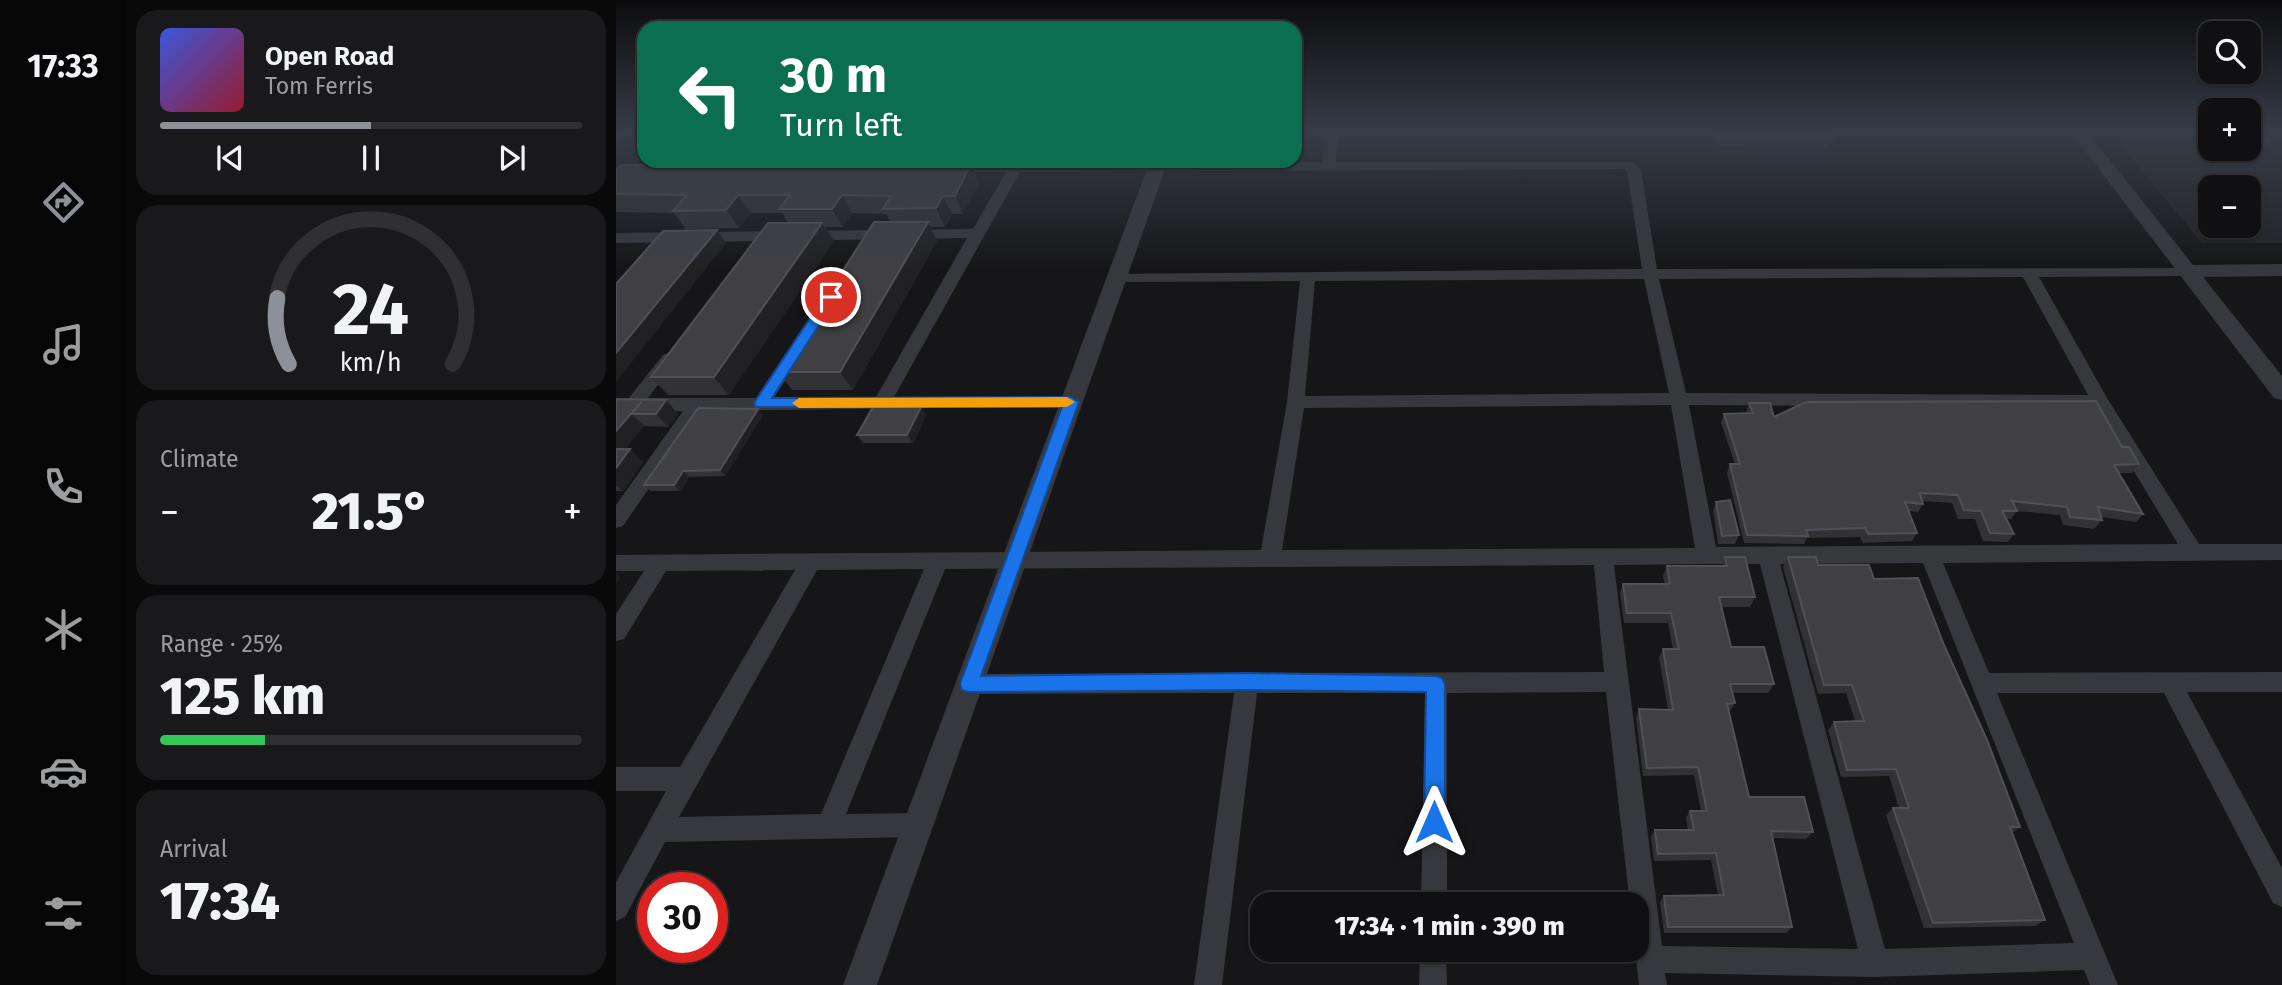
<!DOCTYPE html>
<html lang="en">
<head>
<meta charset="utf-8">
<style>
	:root { --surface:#101012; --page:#19191b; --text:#f1f3f6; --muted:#9c9d9f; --line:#303032; --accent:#8c9099 }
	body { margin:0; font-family:"Fira Sans",sans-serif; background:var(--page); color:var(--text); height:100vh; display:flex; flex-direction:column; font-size:26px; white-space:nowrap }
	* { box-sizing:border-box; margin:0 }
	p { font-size:23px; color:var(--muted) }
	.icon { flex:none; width:38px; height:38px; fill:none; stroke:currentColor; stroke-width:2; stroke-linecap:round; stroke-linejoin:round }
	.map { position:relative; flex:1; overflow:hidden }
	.side { display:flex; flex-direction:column; gap:10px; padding:10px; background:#09090a; width:490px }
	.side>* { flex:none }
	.banner { position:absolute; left:21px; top:21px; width:665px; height:147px; border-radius:21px; box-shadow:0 2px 5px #0004,0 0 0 2px var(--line); background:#0b6e4f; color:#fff; overflow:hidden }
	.buttons { position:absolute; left:1582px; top:21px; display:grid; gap:14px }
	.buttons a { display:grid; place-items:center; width:63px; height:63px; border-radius:14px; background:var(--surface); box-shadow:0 2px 5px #0004,0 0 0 2px var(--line); font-size:35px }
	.speed { position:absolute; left:21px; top:872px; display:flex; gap:14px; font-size:35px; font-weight:700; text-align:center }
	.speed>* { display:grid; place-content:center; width:91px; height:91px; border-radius:50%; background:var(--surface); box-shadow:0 2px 5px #0004,0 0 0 2px var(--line); line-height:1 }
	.speed .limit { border:10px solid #d22; background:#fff; color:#111 }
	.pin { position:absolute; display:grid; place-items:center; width:60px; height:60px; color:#fff; margin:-30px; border:4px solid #fff; border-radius:50%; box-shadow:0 2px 7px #0007 }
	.me { position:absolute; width:77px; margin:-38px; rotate:0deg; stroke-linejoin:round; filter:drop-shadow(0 0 5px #0008) }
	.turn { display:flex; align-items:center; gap:24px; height:147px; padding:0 28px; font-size:32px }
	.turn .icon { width:91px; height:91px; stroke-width:2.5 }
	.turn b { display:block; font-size:49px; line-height:60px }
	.big { font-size:52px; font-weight:800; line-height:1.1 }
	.side .tile { flex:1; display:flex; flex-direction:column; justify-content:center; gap:10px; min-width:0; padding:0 24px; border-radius:21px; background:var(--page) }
	.side .dial { align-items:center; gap:0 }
	.dial svg { height:182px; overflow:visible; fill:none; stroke:var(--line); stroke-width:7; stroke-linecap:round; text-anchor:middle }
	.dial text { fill:var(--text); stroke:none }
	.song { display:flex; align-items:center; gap:21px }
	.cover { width:84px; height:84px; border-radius:10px; background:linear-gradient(135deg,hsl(230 70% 55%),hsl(350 70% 35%)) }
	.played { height:7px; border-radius:4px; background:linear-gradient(90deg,var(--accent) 50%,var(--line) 50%) }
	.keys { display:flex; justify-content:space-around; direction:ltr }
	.heat { display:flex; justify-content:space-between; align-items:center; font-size:38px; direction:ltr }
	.charge { height:10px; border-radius:5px; background:linear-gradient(90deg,#34c759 25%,var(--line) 0) }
	.trip { position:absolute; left:634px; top:892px; width:399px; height:70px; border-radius:21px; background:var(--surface); box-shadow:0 2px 5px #0004,0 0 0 2px var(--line); font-weight:800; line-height:70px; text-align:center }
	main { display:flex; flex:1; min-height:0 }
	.dock { display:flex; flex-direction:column; width:126px; justify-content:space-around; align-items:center; background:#060607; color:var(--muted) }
	.dock .icon { width:49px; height:49px }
	.dock .on { color:var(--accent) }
	.dock b { font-size:32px; color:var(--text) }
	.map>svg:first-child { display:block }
	.built { fill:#222225; fill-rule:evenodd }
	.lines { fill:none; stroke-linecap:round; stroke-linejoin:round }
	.minor { fill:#37383d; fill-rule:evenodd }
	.tertiary { fill:#37383d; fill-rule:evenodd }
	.wall { fill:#323236 }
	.shaded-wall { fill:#212124 }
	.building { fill:#3f3f44; stroke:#4f5156; stroke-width:2 }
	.route { fill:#1a73e8; stroke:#114b97; stroke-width:2 }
	.slow { fill:#f59e0b }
</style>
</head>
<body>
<main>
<nav class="dock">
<b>17:33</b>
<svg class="icon on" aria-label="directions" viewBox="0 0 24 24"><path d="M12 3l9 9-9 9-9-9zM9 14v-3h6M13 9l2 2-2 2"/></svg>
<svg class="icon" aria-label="music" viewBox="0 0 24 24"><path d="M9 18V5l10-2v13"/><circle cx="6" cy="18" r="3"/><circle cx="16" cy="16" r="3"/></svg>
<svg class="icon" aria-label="phone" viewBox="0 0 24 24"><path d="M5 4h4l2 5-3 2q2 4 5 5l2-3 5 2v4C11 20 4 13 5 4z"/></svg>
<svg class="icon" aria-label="climate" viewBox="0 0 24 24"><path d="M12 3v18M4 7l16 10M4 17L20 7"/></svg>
<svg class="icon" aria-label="car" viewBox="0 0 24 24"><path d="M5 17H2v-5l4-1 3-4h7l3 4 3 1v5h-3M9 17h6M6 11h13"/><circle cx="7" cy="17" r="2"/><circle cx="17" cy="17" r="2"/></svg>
<svg class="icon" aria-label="filters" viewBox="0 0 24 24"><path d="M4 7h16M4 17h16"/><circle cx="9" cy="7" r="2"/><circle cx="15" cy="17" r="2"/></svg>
</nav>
<section class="side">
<div class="tile">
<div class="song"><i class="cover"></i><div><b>Open Road</b><p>Tom Ferris</p></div></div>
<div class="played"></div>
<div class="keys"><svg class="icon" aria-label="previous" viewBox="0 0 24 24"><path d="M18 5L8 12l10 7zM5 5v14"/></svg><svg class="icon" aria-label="pause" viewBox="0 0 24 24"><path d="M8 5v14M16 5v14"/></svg><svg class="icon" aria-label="next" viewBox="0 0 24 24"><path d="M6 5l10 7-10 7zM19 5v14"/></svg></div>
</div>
<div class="tile dial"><svg viewBox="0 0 100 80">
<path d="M14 69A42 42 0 1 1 86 69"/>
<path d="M14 69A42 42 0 0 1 9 40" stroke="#8c9099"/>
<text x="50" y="56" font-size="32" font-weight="700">24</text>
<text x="50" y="72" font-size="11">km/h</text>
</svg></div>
<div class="tile"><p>Climate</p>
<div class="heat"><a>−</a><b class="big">21.5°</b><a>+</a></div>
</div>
<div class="tile"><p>Range · 25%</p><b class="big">125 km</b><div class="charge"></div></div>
<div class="tile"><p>Arrival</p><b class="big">17:34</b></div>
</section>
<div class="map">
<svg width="1666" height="985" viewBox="0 0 1666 985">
	<rect width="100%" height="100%" fill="#161618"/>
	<path class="built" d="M 1492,130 L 1594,130 L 1594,149 L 1633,149 L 1633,130 L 1666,130 L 1666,243 L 1586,243 ZM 1594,187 L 1633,187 L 1633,226 L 1594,226 Z"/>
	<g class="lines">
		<g class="minor">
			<path d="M 710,130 L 724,130 L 719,162 L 1017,162 L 1025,170 L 1041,269 L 1576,268 L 1579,271 L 1576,274 L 1571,276 L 1423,277 L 1491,398 L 1583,544 L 1666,544 L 1666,560 L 1327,563 L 1373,673 L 1666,672 L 1666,692 L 1571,692 L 1666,868 L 1666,907 L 1657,903 L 1548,693 L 1381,693 L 1502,985 L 1474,985 L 1468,970 L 1259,977 L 1049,973 L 1051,985 L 1023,985 L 1019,950 L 1020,905 L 1014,905 L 990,692 L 831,693 L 831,905 L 805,905 L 809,693 L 641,693 L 606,985 L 578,985 L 618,693 L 353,694 L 345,691 L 342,684 L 345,677 L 353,674 L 988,672 L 978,565 L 329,569 L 230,814 L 302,813 L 311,816 L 314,825 L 311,834 L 302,837 L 49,842 L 9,917 L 0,921 L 0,882 L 50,791 L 0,791 L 0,767 L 64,767 L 179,570 L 50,571 L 8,639 L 0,641 L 0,614 L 28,571 L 0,571 L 0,555 L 645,550 L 671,402 L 684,281 L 501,282 L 493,277 L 495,274 L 1026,269 L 1011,171 L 1009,169 L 404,172 L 278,397 L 455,396 L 461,398 L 464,402 L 461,406 L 86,411 L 7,526 L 0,528 L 0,505 L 67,411 L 0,411 L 0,399 L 12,399 L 47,355 L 53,353 L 62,359 L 32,398 L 140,398 L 171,351 L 177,349 L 185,355 L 158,398 L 260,397 L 351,238 L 0,243 L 0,233 L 357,229 L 390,172 L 333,172 L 328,171 L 328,165 L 706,162 ZM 1407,277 L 1472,395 L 1070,393 L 1043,279 ZM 1028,279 L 1053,393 L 689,396 L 699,281 ZM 1055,405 L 1079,548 L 666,550 L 688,408 ZM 1073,405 L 1479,407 L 1562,544 L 1100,547 ZM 1307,563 L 1458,943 L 1269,949 L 1164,564 ZM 1092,564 L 1144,564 L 1242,949 L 1046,946 L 998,565 ZM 308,569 L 205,814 L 63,817 L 201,570 Z"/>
			<path d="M 31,161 L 47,161 L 0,193 L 0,183 Z"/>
			<path d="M 804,950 L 830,950 L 831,985 L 803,985 Z"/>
		</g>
		<g class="tertiary">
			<path d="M 1453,130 L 1470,130 L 1577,265 L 1666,264 L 1666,276 L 1587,277 L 1666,376 L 1666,400 L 1658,398 Z"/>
			<path d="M 534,161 L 552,161 L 261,985 L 227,985 Z"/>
		</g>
	</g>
	<g class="wall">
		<path d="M 1094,130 L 1213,130 L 1217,139 L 1213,148 L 1098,146 Z"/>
		<path d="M 1250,130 L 1278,130 L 1275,139 L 1254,138 Z"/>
		<path d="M 1633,130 L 1654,141 L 1650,145 L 1633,145 Z"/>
		<path d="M 50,161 L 237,161 L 236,163 L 219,163 L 220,165 L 355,164 L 363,182 L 347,214 L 336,214 L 329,227 L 314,227 L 321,241 L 237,390 L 176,390 L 162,372 L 275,222 L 270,214 L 236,213 L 227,227 L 209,227 L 218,241 L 113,395 L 52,395 L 35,377 L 172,223 L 166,213 L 135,213 L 123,228 L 70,229 L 58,213 L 0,212 L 0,169 L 46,165 Z"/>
		<path d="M 0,399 L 50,400 L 62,414 L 52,427 L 28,426 L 9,449 L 27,462 L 7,491 L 0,491 Z"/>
		<path d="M 1133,403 L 1158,417 L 1506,447 L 1523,464 L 1516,473 L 1503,473 L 1527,514 L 1520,522 L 1485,517 L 1486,520 L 1478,529 L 1447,525 L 1444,515 L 1401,511 L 1395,519 L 1391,519 L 1398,534 L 1392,542 L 1367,541 L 1359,519 L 1342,519 L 1336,503 L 1306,501 L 1307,504 L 1302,512 L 1293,511 L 1301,533 L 1296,541 L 1247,543 L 1244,537 L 1191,538 L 1188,544 L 1128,543 L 1111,473 L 1114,464 L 1119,464 L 1105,423 L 1108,414 L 1130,413 Z"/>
		<path d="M 305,407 L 310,415 L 297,443 L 247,443 L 241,435 Z"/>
		<path d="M 147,415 L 109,476 L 73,477 L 64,491 L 34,491 L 28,485 Z"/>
		<path d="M 1100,502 L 1123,535 L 1119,544 L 1102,544 L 1097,511 Z"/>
		<path d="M 1109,557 L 1139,597 L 1134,607 L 1105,607 L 1115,647 L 1158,684 L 1152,693 L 1116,693 L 1119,703 L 1113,712 L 1133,797 L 1197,832 L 1190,839 L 1157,838 L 1176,927 L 1170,933 L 1048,933 L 1044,902 L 1048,896 L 1102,895 L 1095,860 L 1038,861 L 1035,837 L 1039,830 L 1072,830 L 1070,818 L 1074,811 L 1085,811 L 1078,775 L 1027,776 L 1020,718 L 1023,709 L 1052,710 L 1043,658 L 1047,649 L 1057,649 L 1052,623 L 1008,623 L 1004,593 L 1007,584 L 1049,584 L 1047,576 L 1051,566 L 1106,566 Z"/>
		<path d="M 1172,557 L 1258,579 L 1328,645 L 1404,827 L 1396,833 L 1429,920 L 1419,926 L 1308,928 L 1270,815 L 1277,808 L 1283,808 L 1273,776 L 1225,777 L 1212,730 L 1218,722 L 1239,721 L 1230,693 L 1202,694 L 1167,567 Z"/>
	</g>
	<g class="shaded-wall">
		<path d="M 11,130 L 26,130 L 0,155 L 0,141 Z"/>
		<path d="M 355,164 L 363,182 L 347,214 L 339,196 Z"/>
		<path d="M 122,195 L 135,213 L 123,228 L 110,210 Z"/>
		<path d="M 226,195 L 236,213 L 227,227 L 216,209 Z"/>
		<path d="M 327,196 L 336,214 L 329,227 L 320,208 Z"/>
		<path d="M 312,222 L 321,241 L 237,390 L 224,372 Z"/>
		<path d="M 206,223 L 218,241 L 113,395 L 98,377 Z"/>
		<path d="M 101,230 L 110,243 L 0,382 L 0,353 Z"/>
		<path d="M 50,400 L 62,414 L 52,427 L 40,414 Z"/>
		<path d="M 25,402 L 16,414 L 28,426 L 0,460 L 0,431 Z"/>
		<path d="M 305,407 L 310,415 L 297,443 L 291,435 Z"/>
		<path d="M 142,409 L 147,415 L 109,476 L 104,470 Z"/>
		<path d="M 14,449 L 27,462 L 7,491 L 0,485 L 0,468 Z"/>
		<path d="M 67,471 L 73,477 L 64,491 L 58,485 Z"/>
		<path d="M 0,574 L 4,578 L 0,584 Z"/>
	</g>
	<g class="building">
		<path d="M 0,130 L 11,130 L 0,141 Z"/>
		<path d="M 1099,130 L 1213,130 L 1217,139 L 1101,137 Z"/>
		<path d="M 1633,130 L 1643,130 L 1654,141 L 1633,141 Z"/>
		<path d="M 50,161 L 215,161 L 213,165 L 355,164 L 339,196 L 327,196 L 320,208 L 267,209 L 275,196 L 226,195 L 216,209 L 163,209 L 174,195 L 122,195 L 110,210 L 57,211 L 71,195 L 0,194 L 0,169 L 6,165 L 46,165 Z"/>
		<path d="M 258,222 L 312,222 L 224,372 L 162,372 Z"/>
		<path d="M 152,223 L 206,223 L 98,377 L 35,377 Z"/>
		<path d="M 101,230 L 0,353 L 0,284 L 47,231 Z"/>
		<path d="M 0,399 L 50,400 L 40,414 L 16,414 L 25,402 L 0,431 Z"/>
		<path d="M 1480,401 L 1506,447 L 1513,447 L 1523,464 L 1498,465 L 1527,514 L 1482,507 L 1486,520 L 1454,517 L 1451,507 L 1396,501 L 1401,511 L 1386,511 L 1398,534 L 1374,533 L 1365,511 L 1348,510 L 1342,495 L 1304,493 L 1307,504 L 1289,502 L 1301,533 L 1252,534 L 1249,528 L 1190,530 L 1192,536 L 1131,535 L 1114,464 L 1124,464 L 1108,414 L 1137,413 L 1133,403 L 1154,403 L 1158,417 L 1190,402 Z"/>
		<path d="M 257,407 L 305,407 L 291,435 L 241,435 Z"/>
		<path d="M 82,408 L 142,409 L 104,470 L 67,471 L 58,485 L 28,485 Z"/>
		<path d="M 0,449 L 14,449 L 0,468 Z"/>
		<path d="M 1114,500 L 1123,535 L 1106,536 L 1100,502 Z"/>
		<path d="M 1109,557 L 1129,557 L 1139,597 L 1103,597 L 1115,647 L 1148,647 L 1158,684 L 1114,684 L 1119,703 L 1111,704 L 1133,797 L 1188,797 L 1197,832 L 1155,831 L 1176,927 L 1052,927 L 1048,896 L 1108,895 L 1100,853 L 1042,854 L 1039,830 L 1078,830 L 1074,811 L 1091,811 L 1082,767 L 1031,768 L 1023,709 L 1057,710 L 1047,649 L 1063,649 L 1055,613 L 1011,613 L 1007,584 L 1054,584 L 1051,566 L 1111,566 Z"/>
		<path d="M 1172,557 L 1200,557 L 1202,565 L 1253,565 L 1258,579 L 1302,578 L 1328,645 L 1371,740 L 1404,827 L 1394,827 L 1429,920 L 1317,923 L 1277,808 L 1293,808 L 1280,769 L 1231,770 L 1218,722 L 1248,721 L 1236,685 L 1208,685 Z"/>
	</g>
	<linearGradient id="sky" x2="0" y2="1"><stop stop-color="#0c0c0d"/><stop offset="0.49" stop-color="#363c48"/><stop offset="1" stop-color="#363c48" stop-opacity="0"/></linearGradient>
	<rect width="1666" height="268" fill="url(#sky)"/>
	<path class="route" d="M 215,293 L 221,297 L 156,398 L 455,397 L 463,402 L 365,676 L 631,673 L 820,676 L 826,678 L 829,684 L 829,822 L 826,829 L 818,832 L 811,829 L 808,822 L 810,692 L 631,690 L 353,692 L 346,690 L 344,684 L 446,407 L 140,407 L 138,404 L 140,400 L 210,294 Z"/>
	<path class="slow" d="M 451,397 L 459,402 L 451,407 L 183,408 L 176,403 L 183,398 Z"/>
</svg>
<div class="buttons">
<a><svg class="icon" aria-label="search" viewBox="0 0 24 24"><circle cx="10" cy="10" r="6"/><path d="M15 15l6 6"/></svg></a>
<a>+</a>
<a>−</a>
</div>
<div class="speed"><div class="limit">30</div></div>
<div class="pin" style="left:215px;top:297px;background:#d93025"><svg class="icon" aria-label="arrive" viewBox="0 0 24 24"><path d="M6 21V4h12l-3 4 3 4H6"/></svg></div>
<svg class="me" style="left:818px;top:822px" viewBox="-20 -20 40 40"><path d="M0-17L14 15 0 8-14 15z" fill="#1a73e8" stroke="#fff" stroke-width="4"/></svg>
<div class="trip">17:34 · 1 min · 390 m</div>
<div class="banner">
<div class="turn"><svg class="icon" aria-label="left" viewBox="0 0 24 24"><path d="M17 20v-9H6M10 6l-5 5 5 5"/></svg><div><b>30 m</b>Turn left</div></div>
</div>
</div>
</main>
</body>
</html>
